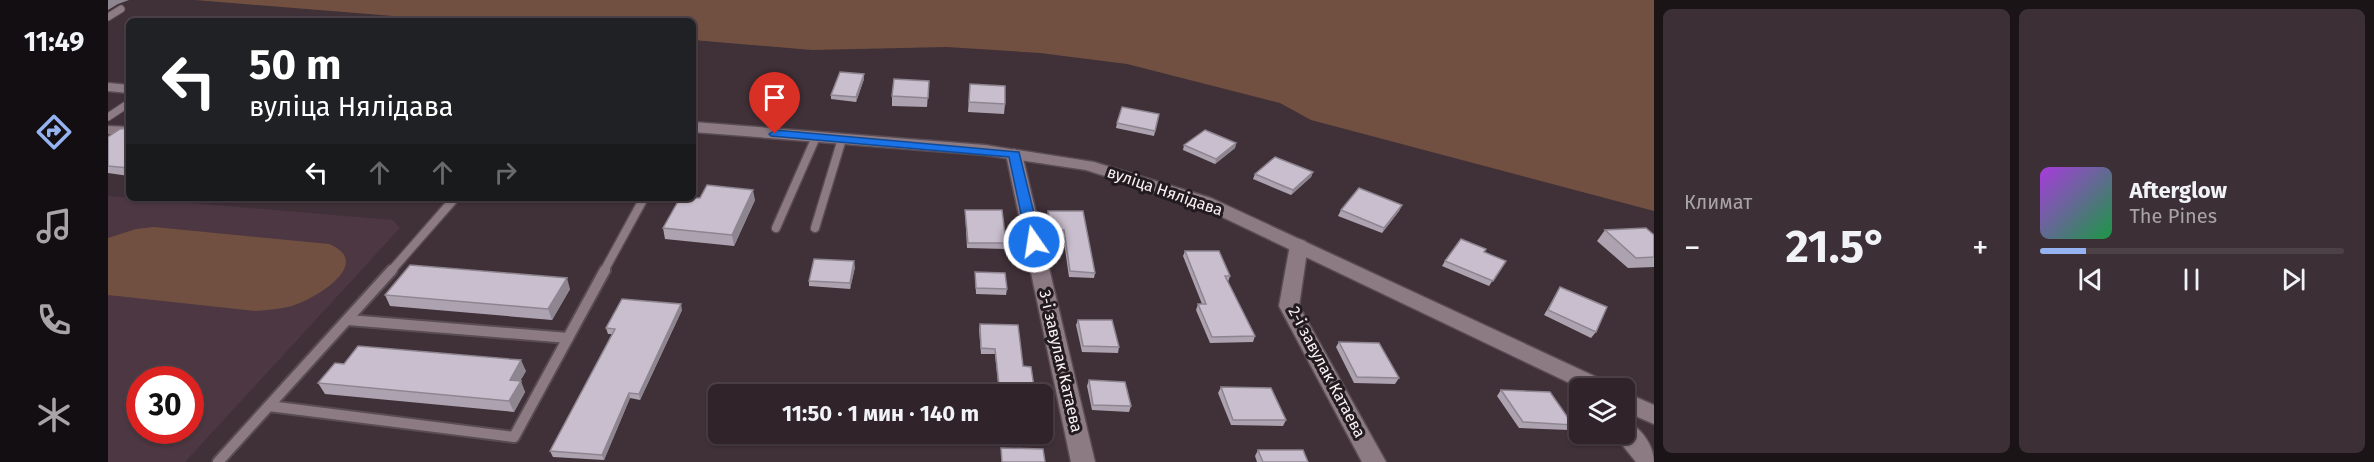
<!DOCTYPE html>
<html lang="ru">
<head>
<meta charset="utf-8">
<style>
	:root { --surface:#30242a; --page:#3c3036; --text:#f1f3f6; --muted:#a8a4a8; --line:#4b4147; --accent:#95b2f1 }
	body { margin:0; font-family:"Fira Sans",sans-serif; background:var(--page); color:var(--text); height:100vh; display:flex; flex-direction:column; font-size:22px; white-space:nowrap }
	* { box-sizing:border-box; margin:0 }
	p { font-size:20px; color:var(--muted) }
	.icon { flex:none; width:33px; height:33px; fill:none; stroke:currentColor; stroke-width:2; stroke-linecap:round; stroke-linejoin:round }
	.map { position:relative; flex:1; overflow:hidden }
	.panel { display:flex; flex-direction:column; gap:9px; padding:9px; background:#1a1417; width:720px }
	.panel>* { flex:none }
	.banner { position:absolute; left:18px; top:18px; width:570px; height:183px; border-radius:9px; box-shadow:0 2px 4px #0004,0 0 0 2px var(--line); background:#202124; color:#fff; overflow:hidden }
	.fabs { position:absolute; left:1461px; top:378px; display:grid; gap:12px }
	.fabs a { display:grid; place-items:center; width:66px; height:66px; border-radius:9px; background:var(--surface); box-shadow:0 2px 4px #0004,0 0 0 2px var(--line); font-size:30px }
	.speed { position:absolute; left:18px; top:366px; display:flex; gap:12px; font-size:30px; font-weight:700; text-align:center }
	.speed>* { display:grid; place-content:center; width:78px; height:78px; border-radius:50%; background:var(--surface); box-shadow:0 2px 4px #0004,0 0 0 2px var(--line); line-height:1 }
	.speed .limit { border:9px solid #d22; background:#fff; color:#111 }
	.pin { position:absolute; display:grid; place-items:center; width:51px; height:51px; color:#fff; margin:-62px -26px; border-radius:50% 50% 50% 0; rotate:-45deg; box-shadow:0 0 6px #0007 }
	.pin .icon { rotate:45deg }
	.me { position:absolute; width:66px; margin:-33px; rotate:347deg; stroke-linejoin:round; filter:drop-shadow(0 0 4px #0008) }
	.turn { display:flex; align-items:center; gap:21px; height:126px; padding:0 24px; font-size:27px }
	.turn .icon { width:78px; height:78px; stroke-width:2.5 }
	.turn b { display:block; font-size:42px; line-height:51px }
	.lanes { display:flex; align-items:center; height:57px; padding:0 24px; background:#0003; justify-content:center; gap:30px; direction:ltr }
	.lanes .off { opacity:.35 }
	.big { font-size:45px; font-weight:700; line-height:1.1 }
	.panel .card { flex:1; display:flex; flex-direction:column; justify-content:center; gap:9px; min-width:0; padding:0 21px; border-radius:9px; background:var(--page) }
	.song { display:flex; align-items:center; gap:18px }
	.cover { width:72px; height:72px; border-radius:9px; background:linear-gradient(135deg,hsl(280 70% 55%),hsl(140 70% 35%)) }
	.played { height:6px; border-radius:3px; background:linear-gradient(90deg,var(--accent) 15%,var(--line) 15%) }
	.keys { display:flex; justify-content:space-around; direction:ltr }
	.heat { display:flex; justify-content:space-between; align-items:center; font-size:33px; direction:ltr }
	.panel .tiles { flex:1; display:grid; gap:9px; grid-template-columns:repeat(2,1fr) }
	.trip { position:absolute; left:600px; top:384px; width:345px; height:60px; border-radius:9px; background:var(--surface); box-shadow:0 2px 4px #0004,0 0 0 2px var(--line); font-weight:700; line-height:60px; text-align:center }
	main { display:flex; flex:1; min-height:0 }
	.tab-bar { display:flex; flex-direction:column; width:108px; justify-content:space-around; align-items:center; background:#130e11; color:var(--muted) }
	.tab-bar .icon { width:42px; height:42px }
	.tab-bar .active { color:var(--accent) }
	.tab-bar b { font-size:27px; color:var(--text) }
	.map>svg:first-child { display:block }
	.built { fill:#4d3742; fill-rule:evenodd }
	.green { fill:#715041 }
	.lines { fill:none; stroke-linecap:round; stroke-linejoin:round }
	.service-far2-casing { stroke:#594c53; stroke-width:9 }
	.service-far1-casing { stroke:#594c53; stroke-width:11 }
	.service-casing { stroke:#594c53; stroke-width:14 }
	.minor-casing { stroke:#594c53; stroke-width:3 }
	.tertiary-casing { stroke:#594c53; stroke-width:3 }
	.service-far2 { stroke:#8d7b84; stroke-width:7 }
	.service-far1 { stroke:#8d7b84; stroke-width:8 }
	.service { stroke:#8d7b84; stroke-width:10 }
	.minor { fill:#8d7b84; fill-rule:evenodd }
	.tertiary { fill:#8d7b84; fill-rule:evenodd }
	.wall { fill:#ada3b0 }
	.shaded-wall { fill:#8d8590 }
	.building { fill:#c9becd; stroke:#8d8590; stroke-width:1.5 }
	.route { fill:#1a73e8; stroke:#114b97; stroke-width:1.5 }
	.labels { text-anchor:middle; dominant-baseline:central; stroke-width:6; stroke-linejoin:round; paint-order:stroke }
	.street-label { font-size:16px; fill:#fbf1f6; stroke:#221b1e }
</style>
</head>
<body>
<main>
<nav class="tab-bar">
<b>11:49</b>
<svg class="icon active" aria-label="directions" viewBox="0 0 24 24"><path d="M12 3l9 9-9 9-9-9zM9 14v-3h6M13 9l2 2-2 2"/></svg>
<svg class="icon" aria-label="music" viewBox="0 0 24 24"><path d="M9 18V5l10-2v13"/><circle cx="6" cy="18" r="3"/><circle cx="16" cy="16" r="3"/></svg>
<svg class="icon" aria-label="phone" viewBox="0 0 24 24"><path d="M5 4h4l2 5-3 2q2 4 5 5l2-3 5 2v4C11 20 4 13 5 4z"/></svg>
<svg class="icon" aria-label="climate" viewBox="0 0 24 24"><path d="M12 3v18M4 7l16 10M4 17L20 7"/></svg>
</nav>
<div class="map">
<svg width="1546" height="462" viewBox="0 0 1546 462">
	<rect width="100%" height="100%" fill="#403038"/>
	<path class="built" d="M 0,196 L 285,220 L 292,228 L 77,462 L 0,462 ZM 32,380 L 82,380 L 82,430 L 32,430 Z"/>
	<g class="green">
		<path d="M 87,0 L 1546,0 L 1546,211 L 1203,120 L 1172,103 L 1019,64 L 932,53 L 839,47 L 704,50 L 585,40 L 585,21 L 347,21 Z"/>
		<path d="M 46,227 L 221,244 C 267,263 207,299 184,306 C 172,309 160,310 147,311 L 0,295 L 0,238 L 28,229 Z"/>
	</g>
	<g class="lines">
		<defs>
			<g id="service-far2">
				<path d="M 0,17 L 13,9"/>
				<path d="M 0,117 L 21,103"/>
			</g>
			<g id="service-far1">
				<path d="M 0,130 L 21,131"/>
				<path d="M 668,228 L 708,137"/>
				<path d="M 707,228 L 734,139"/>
				<path d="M 283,271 L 347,198"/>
				<path d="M 496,271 L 536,198"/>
			</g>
			<g id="service">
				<path d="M 240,320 L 460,338"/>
				<path d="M 161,406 L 406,437 L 497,270"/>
				<path d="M 110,462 L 284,270"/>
			</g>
			<g id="minor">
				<path d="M 906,149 L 914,154 L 987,462 L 963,462 L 898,154 Z"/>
				<path d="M 1191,239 L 1197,241 L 1200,245 L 1191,306 L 1278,462 L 1254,462 L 1171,306 L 1182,245 L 1185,241 Z"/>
				<path d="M 1516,421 C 1533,426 1546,446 1546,462 L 1528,462 L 1508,437 L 1506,434 L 1516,434 Z"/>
			</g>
			<g id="tertiary">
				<path d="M 0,83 L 21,85 L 21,93 L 0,91 Z"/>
				<path d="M 585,122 L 877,145 L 986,162 L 1103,198 L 1499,382 L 1502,388 L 1472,388 L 1091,206 L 978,170 L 877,155 L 585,132 Z"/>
				<path d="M 1516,392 L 1546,405 L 1546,424 L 1516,411 Z"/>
			</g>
		</defs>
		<use href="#service-far2" class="service-far2-casing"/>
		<use href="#service-far1" class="service-far1-casing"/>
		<use href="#service" class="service-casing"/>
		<use href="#minor" class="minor-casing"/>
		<use href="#tertiary" class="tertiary-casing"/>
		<use href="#service-far2" class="service-far2"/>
		<use href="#service-far1" class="service-far1"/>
		<use href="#service" class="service"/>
		<use href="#minor" class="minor"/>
		<use href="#tertiary" class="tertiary"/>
	</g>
	<g class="wall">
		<path d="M 756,79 L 748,102 L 723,99 L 723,95 Z"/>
		<path d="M 821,81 L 819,107 L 784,106 L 784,96 Z"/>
		<path d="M 862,84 L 897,104 L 896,114 L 860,112 Z"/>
		<path d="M 1051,114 L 1046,136 L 1008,128 L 1009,123 Z"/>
		<path d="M 21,126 L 21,176 L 0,173 L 0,137 L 19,128 Z"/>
		<path d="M 1128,143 L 1127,148 L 1107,164 L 1075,150 L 1076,145 Z"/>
		<path d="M 1205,172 L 1203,177 L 1183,195 L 1145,179 L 1147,174 Z"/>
		<path d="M 592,198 L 647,200 L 626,246 L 557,239 L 555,228 Z"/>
		<path d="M 1294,205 L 1291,211 L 1274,233 L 1230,216 L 1233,210 Z"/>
		<path d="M 857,210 L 898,243 L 898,249 L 859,248 Z"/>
		<path d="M 940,211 L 975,211 L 987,273 L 986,278 L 961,277 L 955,235 L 944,235 L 939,216 Z"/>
		<path d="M 1497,230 L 1546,235 L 1546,267 L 1520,268 L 1489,241 Z"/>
		<path d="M 1077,251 L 1122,276 L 1120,282 L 1147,336 L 1145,342 L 1102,343 L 1088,310 L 1090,304 L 1094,304 L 1075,256 Z"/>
		<path d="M 1376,252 L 1398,261 L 1381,286 L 1334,266 L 1337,261 Z"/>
		<path d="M 747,267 L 742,289 L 701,286 L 701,281 Z"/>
		<path d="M 867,272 L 899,289 L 898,295 L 868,294 Z"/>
		<path d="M 1452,287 L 1488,332 L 1483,338 L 1436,315 Z"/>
		<path d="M 462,289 L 444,320 L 282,306 L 277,295 Z"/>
		<path d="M 574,310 L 532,400 L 522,398 L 496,460 L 445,457 L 442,451 L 504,334 L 500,334 L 498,328 Z"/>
		<path d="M 970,320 L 1011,347 L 1010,353 L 974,352 L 968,325 Z"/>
		<path d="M 872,324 L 915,366 L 927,394 L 891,394 L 887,354 L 873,354 L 871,329 Z"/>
		<path d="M 1231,342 L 1291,378 L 1287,384 L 1246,383 L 1228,347 Z"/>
		<path d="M 418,371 L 412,381 L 417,392 L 406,412 L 217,394 L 210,383 Z"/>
		<path d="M 981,380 L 1023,406 L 1021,412 L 984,410 L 979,386 Z"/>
		<path d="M 1113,387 L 1178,420 L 1175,426 L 1123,425 L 1110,393 Z"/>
		<path d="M 1393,390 L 1465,425 L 1461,430 L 1411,428 L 1389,396 Z"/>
		<path d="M 1150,450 L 1200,462 L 1149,462 L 1147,456 Z"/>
	</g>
	<g class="shaded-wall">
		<path d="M 0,0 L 21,0 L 10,4 L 0,10 Z"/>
		<path d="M 756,74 L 756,79 L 748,102 L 748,97 Z"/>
		<path d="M 1128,143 L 1127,148 L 1107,164 L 1108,159 Z"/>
		<path d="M 1205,172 L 1203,177 L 1183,195 L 1185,190 Z"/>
		<path d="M 645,190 L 647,200 L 626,246 L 624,235 Z"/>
		<path d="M 1294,205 L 1291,211 L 1274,233 L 1276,228 Z"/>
		<path d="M 746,261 L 747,267 L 742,289 L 742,283 Z"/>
		<path d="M 459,278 L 462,289 L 444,320 L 440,309 Z"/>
		<path d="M 573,304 L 574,310 L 532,400 L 531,394 Z"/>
		<path d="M 413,360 L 418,371 L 406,391 L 402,380 Z"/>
		<path d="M 413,381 L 417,392 L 406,412 L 401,401 Z"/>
		<path d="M 521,393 L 522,398 L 496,460 L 494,455 Z"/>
	</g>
	<g class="building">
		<path d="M 732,72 L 756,74 L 748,97 L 723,95 Z"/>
		<path d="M 786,79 L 821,81 L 820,98 L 784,96 Z"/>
		<path d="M 862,84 L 897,86 L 897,104 L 861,102 Z"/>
		<path d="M 1014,107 L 1051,114 L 1047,131 L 1009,123 Z"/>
		<path d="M 21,126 L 21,168 L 0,166 L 0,137 L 12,129 L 19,128 Z"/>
		<path d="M 1097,130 L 1128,143 L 1108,159 L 1076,145 Z"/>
		<path d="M 1167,157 L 1205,172 L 1185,190 L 1147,174 Z"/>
		<path d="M 599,185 L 645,190 L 624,235 L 555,228 L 572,198 L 592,198 Z"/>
		<path d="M 1251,188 L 1294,205 L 1276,228 L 1233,210 Z"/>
		<path d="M 857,210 L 894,210 L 898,243 L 860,243 Z"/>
		<path d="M 940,211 L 975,211 L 987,273 L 962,271 L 956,230 L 944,230 Z"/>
		<path d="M 1538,228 L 1546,235 L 1546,257 L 1528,258 L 1497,230 Z"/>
		<path d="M 1353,239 L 1378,249 L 1376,252 L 1398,261 L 1385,281 L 1337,261 Z"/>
		<path d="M 1077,251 L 1111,251 L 1122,276 L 1117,276 L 1147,336 L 1104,337 L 1090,304 L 1098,304 Z"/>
		<path d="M 706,259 L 746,261 L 742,283 L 701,281 Z"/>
		<path d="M 302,265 L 459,278 L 440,309 L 277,295 Z"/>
		<path d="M 867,272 L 897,273 L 899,289 L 868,288 Z"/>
		<path d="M 1452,287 L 1499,307 L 1488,332 L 1440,310 Z"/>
		<path d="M 514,299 L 573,304 L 531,394 L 521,393 L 494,455 L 442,451 L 507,329 L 498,328 Z"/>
		<path d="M 970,320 L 1004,320 L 1011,347 L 975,346 Z"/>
		<path d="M 872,324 L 910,325 L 915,366 L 923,367 L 927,394 L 892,394 L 887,349 L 873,348 Z"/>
		<path d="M 1231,342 L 1271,343 L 1291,378 L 1249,377 Z"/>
		<path d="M 250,346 L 413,360 L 402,380 L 413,381 L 401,401 L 210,383 L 227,363 L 236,364 Z"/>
		<path d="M 981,380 L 1017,382 L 1023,406 L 985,405 Z"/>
		<path d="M 1113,387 L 1163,388 L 1178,420 L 1125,420 Z"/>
		<path d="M 1393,390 L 1442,392 L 1465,425 L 1415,422 Z"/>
		<path d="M 681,393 L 714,394 L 681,394 Z"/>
		<path d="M 893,448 L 935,449 L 937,462 L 894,462 Z"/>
		<path d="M 1150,450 L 1195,450 L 1200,462 L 1155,462 Z"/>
	</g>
	<path class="route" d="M 667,130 L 911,152 L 933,242 L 926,247 L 919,242 L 901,157 L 663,136 L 661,134 Z"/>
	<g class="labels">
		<g class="street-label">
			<text transform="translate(1057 191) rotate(19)">вуліца Нялідава</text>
			<text transform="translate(953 361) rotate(77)">3-і завулак Катаева</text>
			<text transform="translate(1219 372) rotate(62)">2-і завулак Катаева</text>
		</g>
	</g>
</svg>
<div class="fabs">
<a><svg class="icon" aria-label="layers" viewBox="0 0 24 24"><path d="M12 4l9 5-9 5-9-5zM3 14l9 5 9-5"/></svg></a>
</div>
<div class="speed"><div class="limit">30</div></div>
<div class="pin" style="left:667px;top:134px;background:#d93025"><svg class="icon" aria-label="arrive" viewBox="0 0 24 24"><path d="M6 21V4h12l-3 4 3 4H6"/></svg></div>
<svg class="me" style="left:926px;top:242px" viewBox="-20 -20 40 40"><circle r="17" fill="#1a73e8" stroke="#fff" stroke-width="3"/><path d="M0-11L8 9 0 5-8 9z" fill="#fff"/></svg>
<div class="trip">11:50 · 1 мин · 140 m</div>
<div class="banner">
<div class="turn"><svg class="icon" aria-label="left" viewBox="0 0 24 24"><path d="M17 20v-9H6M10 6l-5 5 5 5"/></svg><div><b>50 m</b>вуліца Нялідава</div></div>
<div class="lanes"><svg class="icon" aria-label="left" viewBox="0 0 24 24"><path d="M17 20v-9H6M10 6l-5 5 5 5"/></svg><svg class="icon off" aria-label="ahead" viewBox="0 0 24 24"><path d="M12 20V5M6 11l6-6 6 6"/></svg><svg class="icon off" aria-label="ahead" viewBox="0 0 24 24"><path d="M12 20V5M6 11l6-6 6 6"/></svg><svg class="icon off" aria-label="right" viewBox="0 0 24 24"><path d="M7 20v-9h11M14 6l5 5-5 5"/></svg></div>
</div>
</div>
<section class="panel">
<div class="tiles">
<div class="card"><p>Климат</p>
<div class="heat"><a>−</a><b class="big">21.5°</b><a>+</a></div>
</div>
<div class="card">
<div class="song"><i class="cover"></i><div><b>Afterglow</b><p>The Pines</p></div></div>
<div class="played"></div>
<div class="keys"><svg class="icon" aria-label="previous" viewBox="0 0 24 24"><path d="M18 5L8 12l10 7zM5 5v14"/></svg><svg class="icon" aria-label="pause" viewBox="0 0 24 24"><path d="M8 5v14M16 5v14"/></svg><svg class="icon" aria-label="next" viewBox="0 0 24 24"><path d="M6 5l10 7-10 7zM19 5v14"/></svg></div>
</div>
</div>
</section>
</main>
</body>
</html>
